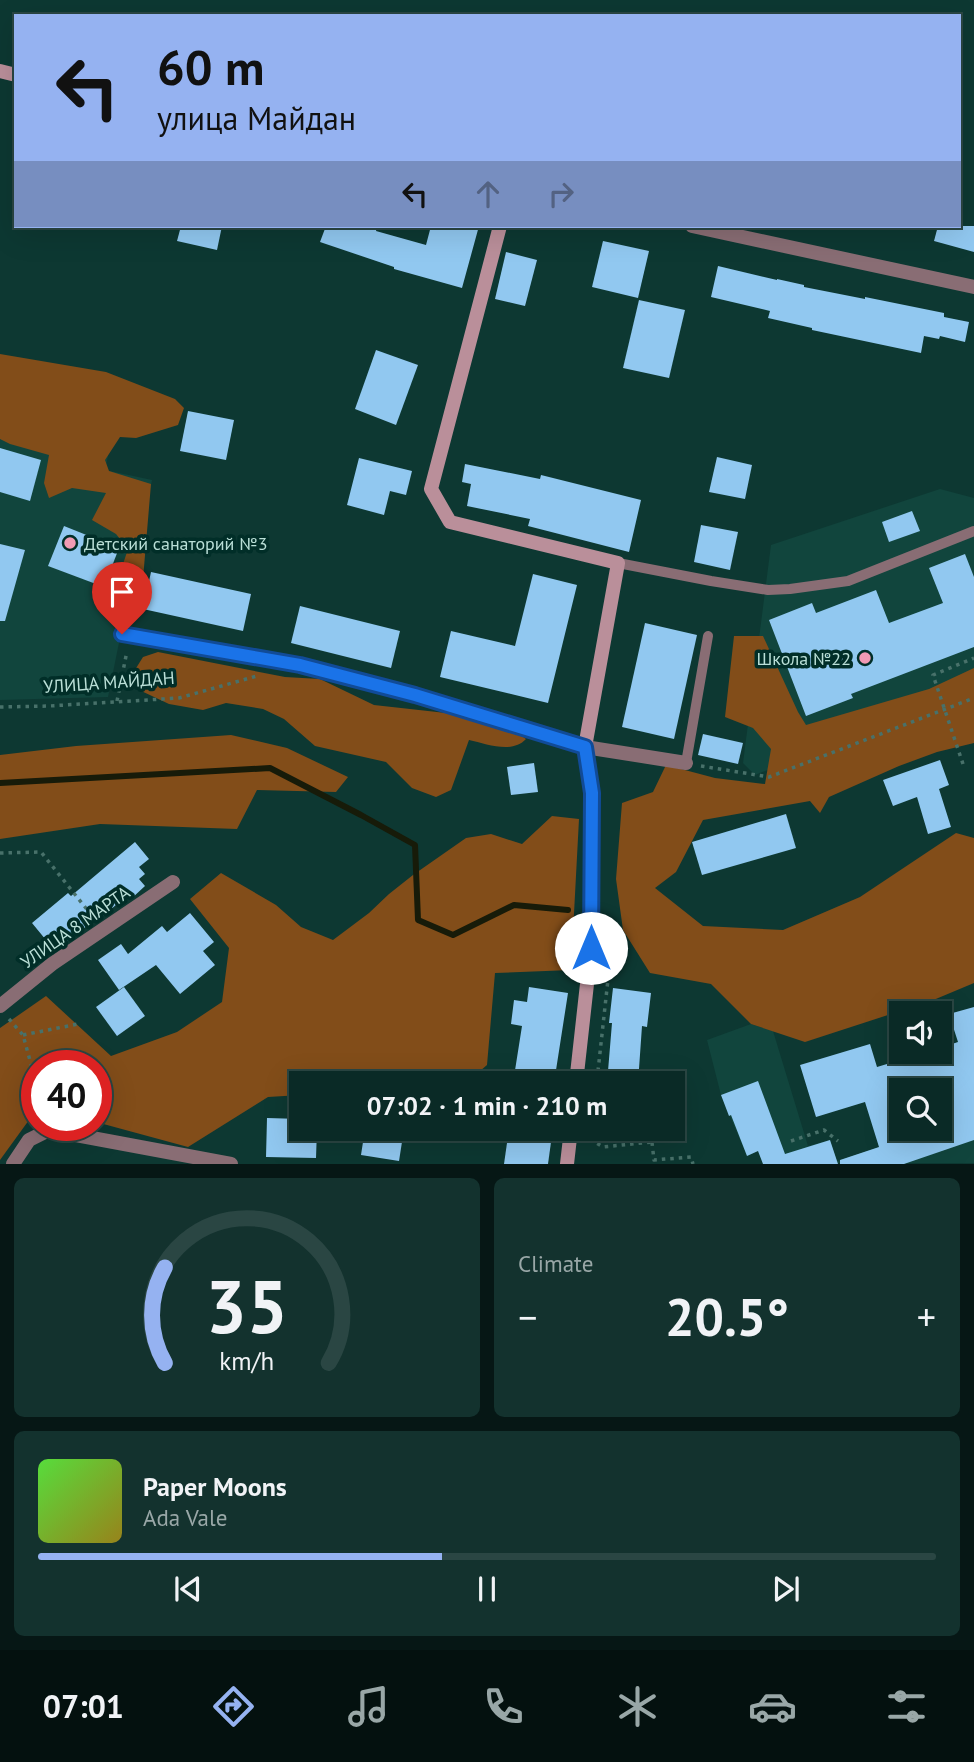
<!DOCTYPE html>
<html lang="en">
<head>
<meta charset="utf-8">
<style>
	:root { --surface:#0a2a26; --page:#13322e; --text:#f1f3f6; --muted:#99a7a7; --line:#2a4643; --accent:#95b2f1 }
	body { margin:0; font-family:"PT Sans",sans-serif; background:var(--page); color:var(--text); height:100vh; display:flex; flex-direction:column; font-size:26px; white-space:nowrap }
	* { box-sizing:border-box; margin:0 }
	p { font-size:23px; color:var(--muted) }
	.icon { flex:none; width:38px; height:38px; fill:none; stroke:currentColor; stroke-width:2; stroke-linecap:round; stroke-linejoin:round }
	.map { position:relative; height:1164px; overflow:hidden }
	.panel { display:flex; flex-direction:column; gap:14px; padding:14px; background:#061715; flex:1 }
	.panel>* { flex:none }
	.banner { position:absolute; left:14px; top:14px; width:947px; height:214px; border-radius:0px; box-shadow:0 7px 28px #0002,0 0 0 2px var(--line); background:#95b2f1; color:#111; overflow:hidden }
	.controls { position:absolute; left:889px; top:1001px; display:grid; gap:14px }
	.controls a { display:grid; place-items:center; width:63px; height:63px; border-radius:0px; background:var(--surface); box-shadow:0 7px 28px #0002,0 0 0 2px var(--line); font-size:35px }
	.speed { position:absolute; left:21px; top:1050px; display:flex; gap:14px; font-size:35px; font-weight:700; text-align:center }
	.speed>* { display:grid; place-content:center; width:91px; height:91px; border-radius:50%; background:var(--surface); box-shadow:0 7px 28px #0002,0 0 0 2px var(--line); line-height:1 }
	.speed .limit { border:10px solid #d22; background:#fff; color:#111 }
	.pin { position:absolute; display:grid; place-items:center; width:60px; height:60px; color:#fff; margin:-72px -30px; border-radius:50% 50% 50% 0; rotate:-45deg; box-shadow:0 0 7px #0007 }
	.pin .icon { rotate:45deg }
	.me { position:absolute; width:77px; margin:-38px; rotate:0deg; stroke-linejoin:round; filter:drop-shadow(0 0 5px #0008) }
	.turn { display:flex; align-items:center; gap:24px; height:147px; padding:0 28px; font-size:32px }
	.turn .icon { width:91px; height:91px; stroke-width:2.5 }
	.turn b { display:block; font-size:49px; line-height:60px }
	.lanes { display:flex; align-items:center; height:66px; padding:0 28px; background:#0003; justify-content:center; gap:35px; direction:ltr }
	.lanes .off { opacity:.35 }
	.big { font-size:52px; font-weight:700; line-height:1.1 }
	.panel .tile { flex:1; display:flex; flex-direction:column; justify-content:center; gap:10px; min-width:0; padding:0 24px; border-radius:10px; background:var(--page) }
	.panel .dial { align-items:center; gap:0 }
	.dial svg { height:182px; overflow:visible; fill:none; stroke:var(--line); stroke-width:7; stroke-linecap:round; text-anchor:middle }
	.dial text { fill:var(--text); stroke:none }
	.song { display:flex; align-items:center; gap:21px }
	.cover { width:84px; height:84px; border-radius:10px; background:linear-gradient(135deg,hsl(110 70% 55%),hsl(50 70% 35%)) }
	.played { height:7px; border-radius:4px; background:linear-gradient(90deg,var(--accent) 45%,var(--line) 45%) }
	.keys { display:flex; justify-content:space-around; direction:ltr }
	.heat { display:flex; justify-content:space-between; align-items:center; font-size:38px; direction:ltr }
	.panel .tiles { flex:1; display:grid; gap:14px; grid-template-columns:1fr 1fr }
	.tile:last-child { grid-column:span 2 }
	.trip { position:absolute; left:289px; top:1071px; width:396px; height:70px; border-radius:0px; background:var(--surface); box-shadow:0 7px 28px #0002,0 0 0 2px var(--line); font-weight:700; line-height:70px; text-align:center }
	.tab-bar { display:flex; height:112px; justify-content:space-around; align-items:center; background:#04110f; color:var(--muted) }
	.tab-bar .icon { width:49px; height:49px }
	.tab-bar .active { color:var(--accent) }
	.tab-bar b { font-size:32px; color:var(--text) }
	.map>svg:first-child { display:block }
	.built { fill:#11453d }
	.forest { fill:#824d19 }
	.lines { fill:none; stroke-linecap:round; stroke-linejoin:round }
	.stream { stroke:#171b09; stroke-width:6 }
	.building { fill:#91c8f0; fill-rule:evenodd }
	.path { stroke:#48716a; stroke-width:3.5; stroke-dasharray:3.5 5; stroke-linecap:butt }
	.lane { stroke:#896d74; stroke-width:10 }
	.street { stroke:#896d74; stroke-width:14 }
	.secondary { stroke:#ba8f9a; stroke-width:14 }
	.route-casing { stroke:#114b97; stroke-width:18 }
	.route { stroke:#1a73e8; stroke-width:12 }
	.poi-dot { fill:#f19ab4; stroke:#012e28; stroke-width:2.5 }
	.labels { text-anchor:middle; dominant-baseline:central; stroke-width:7; stroke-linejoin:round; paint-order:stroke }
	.poi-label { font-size:18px; fill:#badfd7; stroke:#012e28; text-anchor:start }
	.street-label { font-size:18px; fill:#badfd7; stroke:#012e28 }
</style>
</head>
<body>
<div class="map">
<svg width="974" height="1164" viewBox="0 0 974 1164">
	<rect width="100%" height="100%" fill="#0d3832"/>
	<g class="built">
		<path d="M 0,368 L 121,395 L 105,470 L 152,480 L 108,697 L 0,700 Z"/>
		<path d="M 940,489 L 974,498 L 974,687 L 941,699 L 755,775 L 743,763 L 771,545 Z"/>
		<path d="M 751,1024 L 773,1031 L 808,1146 L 830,1140 L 837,1161 L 934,1129 L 940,1129 L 940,1127 L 974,1115 L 974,1163 L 763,1163 L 758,1151 L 747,1156 L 721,1095 L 707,1040 Z"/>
	</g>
	<g class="forest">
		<path d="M 0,354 L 106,372 L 175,399 L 184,408 L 178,425 L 136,438 L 120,437 L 105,460 L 109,471 L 151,484 L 143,579 L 123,616 L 112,611 L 110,603 L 128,549 L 116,534 L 92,520 L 106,493 L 72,488 L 49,498 L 44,483 L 49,455 L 10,444 L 0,439 Z"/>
		<path d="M 734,636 L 763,636 L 798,712 L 806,725 L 929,689 L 974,668 L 974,743 L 937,752 L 899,766 L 829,797 L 820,813 L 810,801 L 703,820 L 676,872 L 655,888 L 703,926 L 783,930 L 860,897 L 956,833 L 974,838 L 974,983 L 931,1001 L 805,1042 L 751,1024 L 711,984 L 650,973 L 623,930 L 616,879 L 622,803 L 653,792 L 666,765 L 715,778 L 765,784 L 771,749 L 753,728 L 725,717 Z"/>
		<path d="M 158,652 L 285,677 L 320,679 L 374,705 L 473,716 L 507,725 L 526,739 C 512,754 487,744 469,740 L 451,790 L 436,797 L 412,788 L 386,762 L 315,746 L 284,719 L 263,709 L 226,703 L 203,710 L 169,704 L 137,689 L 133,673 L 143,657 Z"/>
		<path d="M 231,735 L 287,748 L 348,777 L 336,792 L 257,790 L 237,829 L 100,824 L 0,839 L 0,755 L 76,746 Z"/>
		<path d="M 552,816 L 579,819 L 571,970 L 495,973 L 487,1065 L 466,1083 L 301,1083 L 301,1095 L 268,1097 L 188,1147 L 96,1122 L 96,1066 L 37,1066 L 37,1109 L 0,1160 L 0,1028 L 46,996 L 111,1056 L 177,1032 L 222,1002 L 229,948 L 190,899 L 221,873 L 276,905 L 301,927 L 333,940 L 369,913 L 389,894 L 413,875 L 466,838 L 491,834 L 522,844 Z"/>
	</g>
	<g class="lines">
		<path class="stream" d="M 0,783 L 270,768 L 361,815 L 415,845 L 418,920 L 453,935 L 514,905 L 568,910"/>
	</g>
	<g class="building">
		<path d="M 181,226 L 222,226 L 217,250 L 177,241 Z"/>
		<path d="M 326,226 L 377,226 L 376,231 L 426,245 L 431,226 L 479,226 L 462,288 L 394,269 L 394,267 L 320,242 Z"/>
		<path d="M 938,226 L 974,226 L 974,252 L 934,241 Z"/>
		<path d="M 603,241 L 649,251 L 638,298 L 592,287 Z"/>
		<path d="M 506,252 L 537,260 L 525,306 L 495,299 Z"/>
		<path d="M 718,266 L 777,280 L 777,279 L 804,285 L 804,287 L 865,299 L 865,297 L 944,313 L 944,317 L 969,322 L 965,342 L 940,336 L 939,339 L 924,336 L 921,353 L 812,330 L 812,328 L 768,318 L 770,311 L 711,297 Z"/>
		<path d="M 639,300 L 685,310 L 669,378 L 623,368 Z"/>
		<path d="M 376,350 L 418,365 L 396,425 L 355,409 Z"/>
		<path d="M 188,411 L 234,420 L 226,460 L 180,451 Z"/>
		<path d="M 0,448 L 41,460 L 30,501 L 0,492 Z"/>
		<path d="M 717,457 L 752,465 L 745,499 L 709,492 Z"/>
		<path d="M 359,458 L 412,471 L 406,495 L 390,491 L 384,515 L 347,505 Z"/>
		<path d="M 465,464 L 540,479 L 541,475 L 641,500 L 629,552 L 528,526 L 530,519 L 467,506 L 471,484 L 462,482 Z"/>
		<path d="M 912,511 L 920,531 L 889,542 L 882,522 Z"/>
		<path d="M 701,525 L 738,532 L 730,570 L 694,562 Z"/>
		<path d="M 64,526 L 119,548 L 104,587 L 48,566 Z"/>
		<path d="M 0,544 L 25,550 L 5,621 L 0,621 Z"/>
		<path d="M 965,554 L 974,577 L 974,647 L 851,694 L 853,698 L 806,716 L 769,620 L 812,603 L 816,613 L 876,590 L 889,623 L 943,603 L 929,568 Z"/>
		<path d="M 151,572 L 251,594 L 243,631 L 143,609 Z"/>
		<path d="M 533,574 L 577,585 L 548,703 L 440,677 L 451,631 L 515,646 Z"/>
		<path d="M 300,606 L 400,631 L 391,668 L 291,643 Z"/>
		<path d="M 645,623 L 697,635 L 674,739 L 622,727 Z"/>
		<path d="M 703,734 L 743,743 L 738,764 L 698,755 Z"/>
		<path d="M 940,760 L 949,785 L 939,789 L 951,827 L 928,834 L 917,797 L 893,806 L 883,780 Z"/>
		<path d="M 534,763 L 538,792 L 511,795 L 507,767 Z"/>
		<path d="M 786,814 L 796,848 L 702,875 L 692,842 Z"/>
		<path d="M 135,842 L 149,859 L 139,867 L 145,874 L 139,879 L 145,886 L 132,898 L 129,894 L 98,920 L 97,918 L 55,951 L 32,923 L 68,893 L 71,896 Z"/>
		<path d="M 190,913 L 214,942 L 203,951 L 215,965 L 180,994 L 156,965 L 119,990 L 98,960 L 121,944 L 128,954 L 162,926 L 167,932 Z"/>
		<path d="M 124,987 L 145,1016 L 117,1036 L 96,1007 Z"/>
		<path d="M 529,987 L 568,993 L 554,1083 L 513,1083 L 522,1026 L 511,1024 L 514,1000 L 527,1002 Z"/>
		<path d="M 613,988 L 651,993 L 647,1027 L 642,1026 L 638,1083 L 607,1083 L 612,1023 L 609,1023 Z"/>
		<path d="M 974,1007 L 974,1140 L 904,1164 L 840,1164 L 840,1160 L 879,1147 L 865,1102 L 816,1117 L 800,1065 L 870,1044 L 877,1067 L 927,1052 L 940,1052 L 940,1048 L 958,1042 L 949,1014 ZM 901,1090 L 940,1090 L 940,1129 L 934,1129 L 901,1140 Z"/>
		<path d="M 758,1081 L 785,1154 L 830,1140 L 838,1164 L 763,1164 L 758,1151 L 747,1156 L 731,1115 L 729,1116 L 721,1095 Z"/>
		<path d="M 267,1118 L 301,1119 L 301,1129 L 317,1129 L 316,1158 L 266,1157 Z"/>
		<path d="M 365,1129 L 404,1129 L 399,1161 L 361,1155 Z"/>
		<path d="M 509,1129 L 552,1135 L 548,1164 L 504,1164 Z"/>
	</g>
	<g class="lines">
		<g class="path">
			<path d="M 117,701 L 127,651"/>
			<path d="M 0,707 L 49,706 L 179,698 L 257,676"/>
			<path d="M 963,764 L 933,675 L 974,658"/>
			<path d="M 701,766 L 769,777 L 974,698"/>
			<path d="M 0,853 L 41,852 L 93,917"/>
			<path d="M 9,1019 L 23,1035 L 37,1086"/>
			<path d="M 23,1035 L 78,1024"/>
			<path d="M 598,1071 L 610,961 L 607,958"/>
			<path d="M 651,1134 L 654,1160 L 691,1157 L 693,1164"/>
			<path d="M 590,1139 L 603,1147 L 652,1142"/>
			<path d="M 791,1141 L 824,1130 L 838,1141"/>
		</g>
		<g class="lane">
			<path d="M 618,563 L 711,581 L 768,590 L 790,589 L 848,581 L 974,531"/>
			<path d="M 686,763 L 708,636"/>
		</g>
		<g class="street">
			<path d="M 692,226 L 974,287"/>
			<path d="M 122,634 L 300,665 L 415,695 L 585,747 L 686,763"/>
			<path d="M 0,1006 L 52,964 L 173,882"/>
			<path d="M 13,1164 L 29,1140 L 49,1130 L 231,1164"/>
		</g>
		<g class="secondary">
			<path d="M 0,71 L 16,75"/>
			<path d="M 500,226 L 431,489 L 450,522 L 618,563 L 585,747 L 592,793 L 591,948 L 576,1083"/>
			<path d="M 567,1164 L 571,1129"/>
		</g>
	</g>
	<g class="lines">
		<defs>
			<path id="route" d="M 122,634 L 300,665 L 415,695 L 585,747 L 592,793 L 591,948"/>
		</defs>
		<use href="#route" class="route-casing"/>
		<use href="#route" class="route"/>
	</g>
	<g class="poi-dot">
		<circle cx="70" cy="543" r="7"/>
		<circle cx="865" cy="658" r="7"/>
	</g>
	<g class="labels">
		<g class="poi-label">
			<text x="84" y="543">Детский санаторий №3</text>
			<text x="851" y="658" text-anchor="end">Школа №22</text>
		</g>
		<g class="street-label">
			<text transform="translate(109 682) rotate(-4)">УЛИЦА МАЙДАН</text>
			<text transform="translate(75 927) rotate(-35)">УЛИЦА 8 МАРТА</text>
		</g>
	</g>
</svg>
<div class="controls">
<a><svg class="icon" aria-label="sound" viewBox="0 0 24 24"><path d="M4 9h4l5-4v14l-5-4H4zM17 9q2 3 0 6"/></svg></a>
<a><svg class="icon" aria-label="search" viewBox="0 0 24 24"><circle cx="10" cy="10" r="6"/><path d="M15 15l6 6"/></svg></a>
</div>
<div class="speed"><div class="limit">40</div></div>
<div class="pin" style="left:122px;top:634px;background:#d93025"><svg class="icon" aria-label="arrive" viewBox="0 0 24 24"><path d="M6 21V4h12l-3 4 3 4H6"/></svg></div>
<svg class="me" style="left:591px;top:948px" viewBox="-20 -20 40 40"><circle r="19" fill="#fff"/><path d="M0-13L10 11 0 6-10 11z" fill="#1a73e8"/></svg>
<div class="trip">07:02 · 1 min · 210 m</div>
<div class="banner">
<div class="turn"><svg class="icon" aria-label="left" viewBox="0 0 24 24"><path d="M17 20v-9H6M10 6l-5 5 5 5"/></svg><div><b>60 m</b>улица Майдан</div></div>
<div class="lanes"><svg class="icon" aria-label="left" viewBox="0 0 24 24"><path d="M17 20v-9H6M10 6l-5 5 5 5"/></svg><svg class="icon off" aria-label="ahead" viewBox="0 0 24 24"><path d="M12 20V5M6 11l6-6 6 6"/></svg><svg class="icon off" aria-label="right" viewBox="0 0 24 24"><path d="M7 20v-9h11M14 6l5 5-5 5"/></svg></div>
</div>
</div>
<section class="panel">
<div class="tiles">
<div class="tile dial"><svg viewBox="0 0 100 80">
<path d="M14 69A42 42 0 1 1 86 69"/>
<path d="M14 69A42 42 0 0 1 14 27" stroke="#95b2f1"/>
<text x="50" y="56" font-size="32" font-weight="700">35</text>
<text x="50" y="72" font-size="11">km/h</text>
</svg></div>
<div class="tile"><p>Climate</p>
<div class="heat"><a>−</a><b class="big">20.5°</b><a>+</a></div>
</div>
<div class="tile">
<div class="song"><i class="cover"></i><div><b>Paper Moons</b><p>Ada Vale</p></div></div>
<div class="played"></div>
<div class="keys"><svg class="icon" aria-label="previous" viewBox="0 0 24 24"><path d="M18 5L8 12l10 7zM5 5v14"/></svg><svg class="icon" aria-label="pause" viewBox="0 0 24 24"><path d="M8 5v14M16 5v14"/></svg><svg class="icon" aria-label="next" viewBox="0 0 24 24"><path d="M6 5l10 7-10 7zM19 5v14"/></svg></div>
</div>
</div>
</section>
<nav class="tab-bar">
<b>07:01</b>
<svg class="icon active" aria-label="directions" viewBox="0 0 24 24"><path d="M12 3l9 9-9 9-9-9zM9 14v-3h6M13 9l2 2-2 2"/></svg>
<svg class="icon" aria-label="music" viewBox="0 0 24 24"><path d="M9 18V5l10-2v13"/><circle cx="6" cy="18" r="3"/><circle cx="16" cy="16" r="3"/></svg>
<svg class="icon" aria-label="phone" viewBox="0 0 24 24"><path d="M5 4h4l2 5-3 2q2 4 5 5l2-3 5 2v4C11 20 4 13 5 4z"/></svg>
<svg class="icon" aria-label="climate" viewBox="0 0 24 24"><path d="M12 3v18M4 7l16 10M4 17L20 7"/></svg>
<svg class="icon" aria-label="car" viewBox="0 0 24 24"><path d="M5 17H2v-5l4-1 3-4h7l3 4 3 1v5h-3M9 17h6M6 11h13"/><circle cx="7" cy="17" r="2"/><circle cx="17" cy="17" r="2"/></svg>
<svg class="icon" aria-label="filters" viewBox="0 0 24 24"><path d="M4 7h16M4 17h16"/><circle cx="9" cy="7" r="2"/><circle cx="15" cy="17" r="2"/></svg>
</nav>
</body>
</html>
